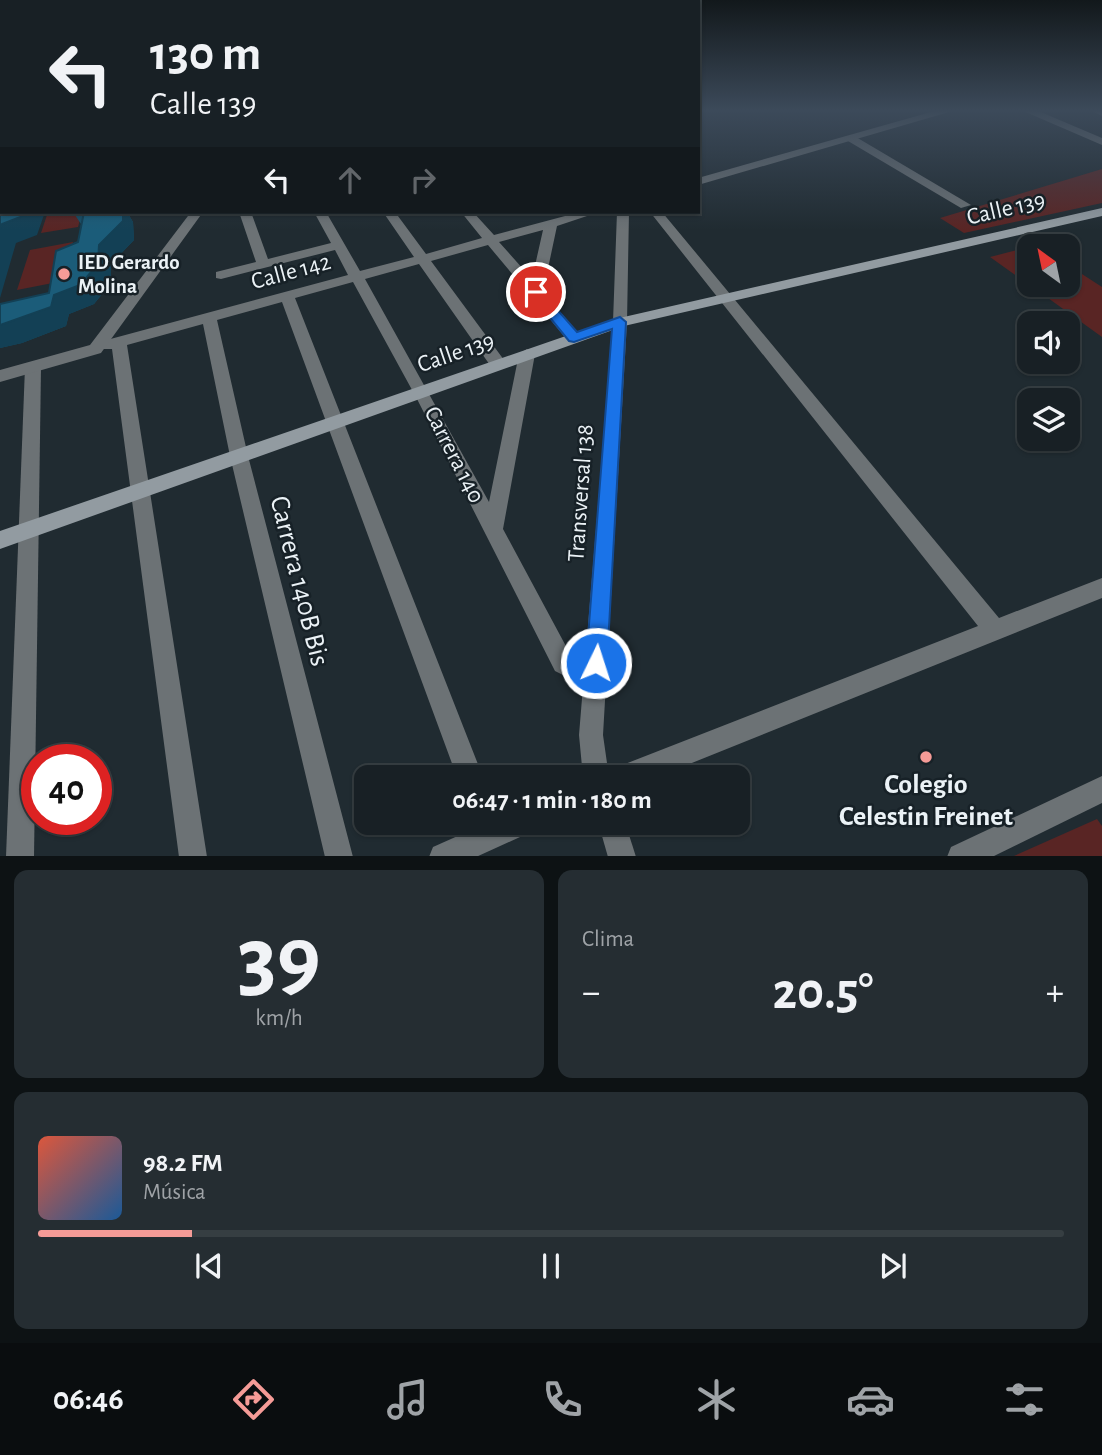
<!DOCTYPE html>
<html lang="es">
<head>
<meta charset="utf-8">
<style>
	:root { --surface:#182025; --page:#252d32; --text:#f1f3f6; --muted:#9fa3a7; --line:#363e42; --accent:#f59b97 }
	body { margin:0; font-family:"Alegreya Sans",sans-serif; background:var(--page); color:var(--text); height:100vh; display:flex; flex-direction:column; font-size:26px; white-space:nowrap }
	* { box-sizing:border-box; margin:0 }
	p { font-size:23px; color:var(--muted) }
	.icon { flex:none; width:38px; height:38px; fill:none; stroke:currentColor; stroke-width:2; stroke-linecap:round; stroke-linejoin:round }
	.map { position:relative; height:856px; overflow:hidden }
	.drawer { display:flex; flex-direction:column; gap:14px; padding:14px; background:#0d1214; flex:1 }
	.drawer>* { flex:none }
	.hud { position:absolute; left:0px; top:0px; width:700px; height:214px; box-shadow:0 2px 5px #0004,0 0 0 2px var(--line); background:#182025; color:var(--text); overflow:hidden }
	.needle { width:46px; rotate:327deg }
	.fabs { position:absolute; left:1017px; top:234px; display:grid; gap:14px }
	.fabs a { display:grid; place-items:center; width:63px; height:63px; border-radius:14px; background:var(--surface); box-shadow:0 2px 5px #0004,0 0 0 2px var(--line); font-size:35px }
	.speed { position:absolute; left:21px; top:744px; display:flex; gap:14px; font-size:35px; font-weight:700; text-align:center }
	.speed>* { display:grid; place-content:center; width:91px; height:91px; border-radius:50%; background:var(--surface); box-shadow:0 2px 5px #0004,0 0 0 2px var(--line); line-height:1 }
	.speed .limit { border:10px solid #d22; background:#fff; color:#111 }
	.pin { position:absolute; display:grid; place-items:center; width:60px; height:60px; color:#fff; margin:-30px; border:4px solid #fff; border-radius:50%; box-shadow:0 2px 7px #0007 }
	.me { position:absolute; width:77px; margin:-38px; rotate:4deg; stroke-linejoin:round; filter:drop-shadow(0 0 5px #0008) }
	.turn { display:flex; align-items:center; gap:24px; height:147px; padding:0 35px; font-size:32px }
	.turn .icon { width:91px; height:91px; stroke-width:2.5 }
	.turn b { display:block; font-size:49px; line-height:60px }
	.lanes { display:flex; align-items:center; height:66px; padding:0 35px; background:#0003; justify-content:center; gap:35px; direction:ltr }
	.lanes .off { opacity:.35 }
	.big { font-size:52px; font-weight:700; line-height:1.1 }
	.drawer .widget { flex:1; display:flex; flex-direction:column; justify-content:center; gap:10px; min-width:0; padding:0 24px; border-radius:14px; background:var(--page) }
	.drawer .dial { align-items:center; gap:0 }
	.dial b { font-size:91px; line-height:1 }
	.song { display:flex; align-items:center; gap:21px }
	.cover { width:84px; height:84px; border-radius:10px; background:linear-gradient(135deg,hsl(10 70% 55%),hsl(210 70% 35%)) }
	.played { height:7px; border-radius:4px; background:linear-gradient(90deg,var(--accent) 15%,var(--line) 15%) }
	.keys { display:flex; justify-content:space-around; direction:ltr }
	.heat { display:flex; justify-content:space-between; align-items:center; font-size:38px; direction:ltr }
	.drawer .tiles { flex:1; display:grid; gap:14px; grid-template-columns:1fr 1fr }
	.widget:last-child { grid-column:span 2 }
	.trip { position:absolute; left:354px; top:765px; width:396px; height:70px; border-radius:14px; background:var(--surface); box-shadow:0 2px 5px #0004,0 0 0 2px var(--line); font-weight:700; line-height:70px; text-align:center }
	.tab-bar { display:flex; height:112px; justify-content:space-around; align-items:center; background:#0a0d0f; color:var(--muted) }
	.tab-bar .icon { width:49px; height:49px }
	.tab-bar .active { color:var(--accent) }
	.tab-bar b { font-size:32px; color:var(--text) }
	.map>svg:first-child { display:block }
	.green { fill:#592524 }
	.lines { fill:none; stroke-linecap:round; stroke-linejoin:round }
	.minor { fill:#6c7275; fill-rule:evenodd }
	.tertiary { fill:#6c7275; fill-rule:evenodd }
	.secondary { fill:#929ba1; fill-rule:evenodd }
	.wall { fill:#174f68 }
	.shaded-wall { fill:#134055 }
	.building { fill:#1b5c79; stroke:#134055; stroke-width:2 }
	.route { fill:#1a73e8; stroke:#114b97; stroke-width:2 }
	.poi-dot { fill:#f59b97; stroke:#172127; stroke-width:2.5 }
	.labels { text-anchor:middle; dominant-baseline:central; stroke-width:5; stroke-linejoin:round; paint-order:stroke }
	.far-poi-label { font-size:21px; font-weight:bold; fill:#ebf2f6; stroke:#172127; text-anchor:start }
	.street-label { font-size:24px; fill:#ebf2f6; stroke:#172127 }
	.near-street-label { font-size:28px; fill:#ebf2f6; stroke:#172127 }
	.near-poi-label { font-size:28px; font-weight:bold; fill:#ebf2f6; stroke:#172127 }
</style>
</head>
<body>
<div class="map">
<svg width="1102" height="857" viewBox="0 0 1102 857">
	<rect width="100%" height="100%" fill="#202b31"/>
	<g class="green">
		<path d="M 1102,169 L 1102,203 L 964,233 L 940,218 Z"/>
		<path d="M 48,212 L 82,212 L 78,227 L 41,233 Z"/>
		<path d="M 73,242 L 63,281 L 17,290 L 30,250 Z"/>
		<path d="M 1029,247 L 1029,285 L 990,257 Z"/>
		<path d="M 1068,265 L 1102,287 L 1102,337 L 1030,285 L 1068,285 Z"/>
		<path d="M 1097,819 L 1102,826 L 1102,856 L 1014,856 Z"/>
	</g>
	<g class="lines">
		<g class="minor">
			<path d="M 1090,110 L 1102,110 L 1102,116 Z"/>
			<path d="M 0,129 L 2,129 L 0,139 Z"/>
			<path d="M 848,137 L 856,137 L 971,205 L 961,208 L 848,141 Z"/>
			<path d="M 239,212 L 251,212 L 268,259 L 331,243 L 314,212 L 326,212 L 360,271 L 414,257 L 383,212 L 395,212 L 426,254 L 482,238 L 461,212 L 473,212 L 494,235 L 580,212 L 599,212 L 557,226 L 543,292 L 579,334 L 582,338 L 579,342 L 569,342 L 488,245 L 431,261 L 504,360 L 506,364 L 498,370 L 492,368 L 419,264 L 365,279 L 489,502 L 519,354 L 527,349 L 535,354 L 503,529 L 575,663 L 571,671 L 563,675 L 555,671 L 417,399 L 353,282 L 295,298 L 483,777 L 457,777 L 282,302 L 217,320 L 248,456 L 353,857 L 325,857 L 230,456 L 203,324 L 127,345 L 207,857 L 179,857 L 112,349 L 103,349 L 100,345 L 103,341 L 348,275 L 335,250 L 221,279 L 216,278 L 216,272 L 256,262 ZM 543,230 L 532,279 L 499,242 Z"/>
			<path d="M 650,212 L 662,212 L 999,618 L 1102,578 L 1102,598 L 657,777 L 612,777 L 616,768 L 625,764 L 978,626 Z"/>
			<path d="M 33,361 L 41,367 L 34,857 L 6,857 L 25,367 Z"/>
			<path d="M 1102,776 L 1102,803 L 992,857 L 947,857 L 951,847 Z"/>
			<path d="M 489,822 L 534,822 L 531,832 L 476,857 L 429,857 L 433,847 Z"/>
		</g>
		<g class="tertiary">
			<path d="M 938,110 L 956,110 L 698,185 L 698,178 Z"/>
			<path d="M 1021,110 L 1036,110 L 1102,138 L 1102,145 Z"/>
			<path d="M 191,212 L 203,212 L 101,353 L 0,382 L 0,370 L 90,345 Z"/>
			<path d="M 617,212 L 629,212 L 627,322 L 603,735 L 609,777 L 583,777 L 579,735 L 613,322 Z"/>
			<path d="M 598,822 L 625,822 L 636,857 L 608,857 Z"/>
		</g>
		<path class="secondary" d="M 1102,208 L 1102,216 L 624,326 L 0,549 L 0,531 L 615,319 Z"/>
	</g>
	<path class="wall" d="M 73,212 L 127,212 L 133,222 L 134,240 L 111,264 L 111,283 L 94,304 L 69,314 L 66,326 L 22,343 L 0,348 L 0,304 L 49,293 L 78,242 L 81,224 Z"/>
	<g class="shaded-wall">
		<path d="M 25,212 L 45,212 L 37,235 L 16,243 L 0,298 L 0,229 L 2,224 Z"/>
		<path d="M 123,212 L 127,212 L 133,222 L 134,240 L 111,264 L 111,283 L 94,304 L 69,314 L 66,326 L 22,343 L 0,348 L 0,325 L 54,295 L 99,245 Z"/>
	</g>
	<g class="building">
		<path d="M 2,145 L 2,159 L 0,160 L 0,148 Z"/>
		<path d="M 2,168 L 2,191 L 0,191 L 0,170 Z"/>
		<path d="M 2,194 L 2,212 L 25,212 L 23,216 L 2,224 L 0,229 L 0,195 Z"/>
		<path d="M 84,212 L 123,212 L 123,221 L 99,245 L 98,264 L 80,285 L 54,295 L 51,307 L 0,325 L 0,304 L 49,293 L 56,251 L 78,242 Z"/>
	</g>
	<linearGradient id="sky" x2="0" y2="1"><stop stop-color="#12181b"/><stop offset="0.48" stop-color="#3c4a5a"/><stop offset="1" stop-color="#3c4a5a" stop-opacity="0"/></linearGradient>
	<rect width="1102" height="230" fill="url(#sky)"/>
	<path class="route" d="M 536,288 L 540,290 L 577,332 L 620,317 L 626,322 L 607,663 L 603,670 L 596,673 L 589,670 L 586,663 L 612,329 L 574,342 L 569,341 L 529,292 Z"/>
	<g class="poi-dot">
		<circle cx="64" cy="274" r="7"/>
		<circle cx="926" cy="757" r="7"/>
	</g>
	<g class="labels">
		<g class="far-poi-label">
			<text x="78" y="262">IED Gerardo<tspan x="78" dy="24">Molina</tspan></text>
		</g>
		<g class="street-label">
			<text transform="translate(1006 209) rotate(-13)">Calle 139</text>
			<text transform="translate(291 272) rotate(-15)">Calle 142</text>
			<text transform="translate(456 353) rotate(-19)">Calle 139</text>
			<text transform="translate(454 455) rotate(63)">Carrera 140</text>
			<text transform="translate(581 493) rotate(-86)">Transversal 138</text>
		</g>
		<g class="near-street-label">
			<text transform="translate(299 581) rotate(76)">Carrera 140B Bis</text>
		</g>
		<g class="near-poi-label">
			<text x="926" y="785">Colegio<tspan x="926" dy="32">Celestin Freinet</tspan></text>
		</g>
	</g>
</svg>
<div class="fabs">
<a><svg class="needle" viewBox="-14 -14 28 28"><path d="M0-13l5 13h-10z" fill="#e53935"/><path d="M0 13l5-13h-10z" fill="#9fa3a7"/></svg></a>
<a><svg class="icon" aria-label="sound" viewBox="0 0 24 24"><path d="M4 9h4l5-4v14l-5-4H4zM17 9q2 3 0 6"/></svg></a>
<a><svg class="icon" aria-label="layers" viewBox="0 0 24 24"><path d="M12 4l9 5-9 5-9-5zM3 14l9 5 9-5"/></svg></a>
</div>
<div class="speed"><div class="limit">40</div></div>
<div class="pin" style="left:536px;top:292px;background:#d93025"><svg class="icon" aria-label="arrive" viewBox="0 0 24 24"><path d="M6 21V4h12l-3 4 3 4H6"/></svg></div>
<svg class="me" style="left:596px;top:663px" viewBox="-20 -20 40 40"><circle r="17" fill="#1a73e8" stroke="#fff" stroke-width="3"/><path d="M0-11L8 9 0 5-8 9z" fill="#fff"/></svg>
<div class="trip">06:47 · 1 min · 180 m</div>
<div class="hud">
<div class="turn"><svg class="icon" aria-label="left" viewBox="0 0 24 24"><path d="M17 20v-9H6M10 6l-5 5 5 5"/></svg><div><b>130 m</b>Calle 139</div></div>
<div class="lanes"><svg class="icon" aria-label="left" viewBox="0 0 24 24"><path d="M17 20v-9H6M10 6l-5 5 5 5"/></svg><svg class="icon off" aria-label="ahead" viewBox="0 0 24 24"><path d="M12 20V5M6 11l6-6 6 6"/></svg><svg class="icon off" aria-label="right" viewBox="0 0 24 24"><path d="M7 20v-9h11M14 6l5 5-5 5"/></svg></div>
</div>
</div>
<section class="drawer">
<div class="tiles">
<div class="widget dial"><b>39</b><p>km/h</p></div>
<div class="widget"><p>Clima</p>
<div class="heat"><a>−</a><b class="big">20.5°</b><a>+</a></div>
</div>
<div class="widget">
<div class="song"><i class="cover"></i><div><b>98.2 FM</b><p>Música</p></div></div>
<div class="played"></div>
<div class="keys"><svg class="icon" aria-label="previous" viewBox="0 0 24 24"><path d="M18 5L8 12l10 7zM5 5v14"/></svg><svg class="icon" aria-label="pause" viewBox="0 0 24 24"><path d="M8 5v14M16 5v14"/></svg><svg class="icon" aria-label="next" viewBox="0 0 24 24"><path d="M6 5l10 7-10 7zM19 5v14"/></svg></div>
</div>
</div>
</section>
<nav class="tab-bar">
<b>06:46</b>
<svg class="icon active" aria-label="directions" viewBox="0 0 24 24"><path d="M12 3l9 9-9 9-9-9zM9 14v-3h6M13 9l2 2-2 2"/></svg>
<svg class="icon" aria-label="music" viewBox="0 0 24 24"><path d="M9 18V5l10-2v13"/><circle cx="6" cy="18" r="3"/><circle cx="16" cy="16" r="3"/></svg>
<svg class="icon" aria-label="phone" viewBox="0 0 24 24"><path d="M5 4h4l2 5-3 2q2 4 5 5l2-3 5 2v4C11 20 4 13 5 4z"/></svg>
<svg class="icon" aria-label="climate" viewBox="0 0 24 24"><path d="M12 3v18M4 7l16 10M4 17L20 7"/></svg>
<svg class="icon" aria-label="car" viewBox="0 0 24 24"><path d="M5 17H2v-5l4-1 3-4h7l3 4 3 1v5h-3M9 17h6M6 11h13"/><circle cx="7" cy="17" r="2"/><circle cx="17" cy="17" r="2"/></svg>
<svg class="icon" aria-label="filters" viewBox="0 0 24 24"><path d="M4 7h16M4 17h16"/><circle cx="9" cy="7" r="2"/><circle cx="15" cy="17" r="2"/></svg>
</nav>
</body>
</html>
